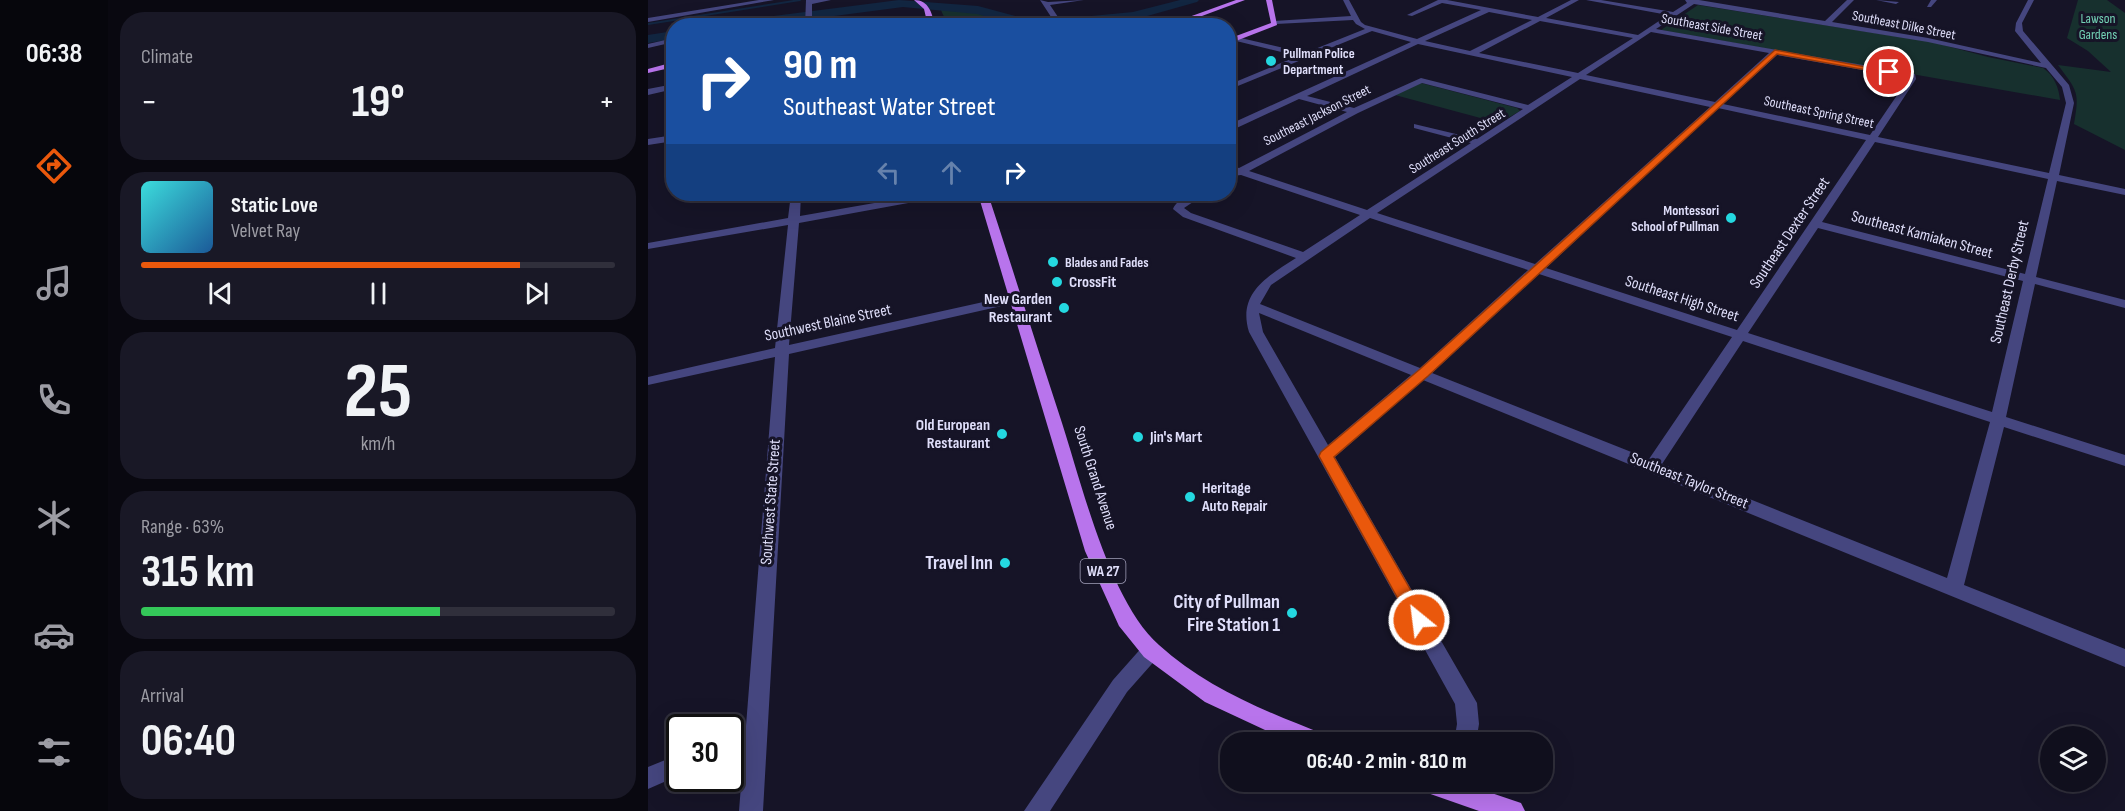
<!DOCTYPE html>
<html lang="en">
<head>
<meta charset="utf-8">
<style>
	:root { --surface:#100f1d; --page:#191826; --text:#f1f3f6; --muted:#9c9ca4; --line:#302f3b; --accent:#ea580c }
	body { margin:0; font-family:"Sofia Sans Condensed",sans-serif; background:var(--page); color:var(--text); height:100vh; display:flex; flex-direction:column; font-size:22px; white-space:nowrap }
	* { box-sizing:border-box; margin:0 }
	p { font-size:20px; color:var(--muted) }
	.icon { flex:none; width:33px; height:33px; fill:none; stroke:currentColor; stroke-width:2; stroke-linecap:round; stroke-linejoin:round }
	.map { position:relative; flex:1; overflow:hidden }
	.panel { display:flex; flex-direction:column; gap:12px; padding:12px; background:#090810; width:540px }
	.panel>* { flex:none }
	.banner { position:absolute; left:18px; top:18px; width:570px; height:183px; border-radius:24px; box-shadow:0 6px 24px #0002,0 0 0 2px var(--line); background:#1a4fa0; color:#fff; overflow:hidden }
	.controls { position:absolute; left:1392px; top:726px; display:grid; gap:12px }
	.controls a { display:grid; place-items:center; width:66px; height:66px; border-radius:50%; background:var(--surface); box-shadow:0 6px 24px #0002,0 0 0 2px var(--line); font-size:30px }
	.speed { position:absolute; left:18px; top:714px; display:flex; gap:12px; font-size:30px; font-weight:700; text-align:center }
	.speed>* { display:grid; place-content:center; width:78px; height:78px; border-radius:50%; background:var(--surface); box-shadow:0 6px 24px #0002,0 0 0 2px var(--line); line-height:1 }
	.speed .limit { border:3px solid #111; border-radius:9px; background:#fff; color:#111 }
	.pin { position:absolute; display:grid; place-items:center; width:51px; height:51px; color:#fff; margin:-26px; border:3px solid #fff; border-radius:50%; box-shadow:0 2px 6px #0007 }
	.me { position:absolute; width:66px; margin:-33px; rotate:331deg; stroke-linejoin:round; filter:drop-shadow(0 0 4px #0008) }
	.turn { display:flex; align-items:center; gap:21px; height:126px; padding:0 18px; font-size:27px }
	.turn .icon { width:78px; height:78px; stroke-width:2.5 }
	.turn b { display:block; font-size:42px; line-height:51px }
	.lanes { display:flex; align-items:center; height:57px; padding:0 18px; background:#0003; justify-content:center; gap:30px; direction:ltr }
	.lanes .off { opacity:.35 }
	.big { font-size:45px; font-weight:700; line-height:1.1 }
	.panel .widget { flex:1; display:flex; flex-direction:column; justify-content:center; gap:9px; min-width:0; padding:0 21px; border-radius:24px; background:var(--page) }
	.panel .dial { align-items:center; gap:0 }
	.dial b { font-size:78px; line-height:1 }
	.song { display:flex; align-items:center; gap:18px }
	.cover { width:72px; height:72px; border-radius:9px; background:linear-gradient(135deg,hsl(180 70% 55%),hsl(210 70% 35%)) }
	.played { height:6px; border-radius:3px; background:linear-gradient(90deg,var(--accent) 80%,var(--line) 80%) }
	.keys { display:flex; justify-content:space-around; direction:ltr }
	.heat { display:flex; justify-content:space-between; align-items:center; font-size:33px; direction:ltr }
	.charge { height:9px; border-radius:4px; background:linear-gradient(90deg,#34c759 63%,var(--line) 0) }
	.trip { position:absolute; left:572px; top:732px; width:333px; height:60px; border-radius:24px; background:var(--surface); box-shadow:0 6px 24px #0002,0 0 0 2px var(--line); font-weight:700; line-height:60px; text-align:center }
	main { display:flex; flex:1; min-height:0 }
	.tab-bar { display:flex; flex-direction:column; width:108px; justify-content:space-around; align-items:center; background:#06060c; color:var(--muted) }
	.tab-bar .icon { width:42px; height:42px }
	.tab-bar .current { color:var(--accent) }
	.tab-bar b { font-size:27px; color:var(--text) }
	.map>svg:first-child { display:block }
	.green { fill:#17302e }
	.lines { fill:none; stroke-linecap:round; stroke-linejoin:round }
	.stream { stroke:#122641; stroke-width:2 }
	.river { fill:#122641; fill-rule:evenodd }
	.minor { fill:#45467f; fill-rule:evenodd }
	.major { fill:#b874ec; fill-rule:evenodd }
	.route { fill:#ea580c; stroke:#983908; stroke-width:1.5 }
	.poi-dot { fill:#24d8e0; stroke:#161427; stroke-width:2 }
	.labels { text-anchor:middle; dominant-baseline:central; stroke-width:6; stroke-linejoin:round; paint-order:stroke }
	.far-park-label { font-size:14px; fill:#73d1b5; stroke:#161427 }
	.far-street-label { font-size:14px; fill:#dfdefa; stroke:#161427 }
	.far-poi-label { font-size:14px; font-weight:bold; fill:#dfdefa; stroke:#161427; text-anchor:start }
	.shield { fill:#161427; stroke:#a3a1bb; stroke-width:1.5 }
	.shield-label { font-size:15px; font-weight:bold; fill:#dfdefa }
	.street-label { font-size:16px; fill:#dfdefa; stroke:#161427 }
	.poi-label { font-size:16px; font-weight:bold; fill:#dfdefa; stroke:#161427; text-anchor:start }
	.near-poi-label { font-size:20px; font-weight:bold; fill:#dfdefa; stroke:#161427; text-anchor:end }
</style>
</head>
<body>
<main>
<nav class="tab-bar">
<b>06:38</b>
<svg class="icon current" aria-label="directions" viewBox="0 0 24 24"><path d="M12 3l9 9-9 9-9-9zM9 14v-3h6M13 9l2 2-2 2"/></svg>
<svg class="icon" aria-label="music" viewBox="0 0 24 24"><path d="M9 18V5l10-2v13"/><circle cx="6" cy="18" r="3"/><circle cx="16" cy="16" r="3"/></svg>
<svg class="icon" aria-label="phone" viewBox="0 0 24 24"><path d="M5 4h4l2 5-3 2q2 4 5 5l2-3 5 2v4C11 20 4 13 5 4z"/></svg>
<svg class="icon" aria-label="climate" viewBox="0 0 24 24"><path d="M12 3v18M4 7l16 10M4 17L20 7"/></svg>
<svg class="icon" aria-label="car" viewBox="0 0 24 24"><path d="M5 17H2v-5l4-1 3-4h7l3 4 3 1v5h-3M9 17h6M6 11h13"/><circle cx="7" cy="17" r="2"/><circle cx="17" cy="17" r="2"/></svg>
<svg class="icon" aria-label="filters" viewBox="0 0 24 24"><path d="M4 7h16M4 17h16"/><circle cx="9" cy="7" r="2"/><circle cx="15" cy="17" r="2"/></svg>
</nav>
<section class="panel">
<div class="widget"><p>Climate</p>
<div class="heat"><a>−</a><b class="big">19°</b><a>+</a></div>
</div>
<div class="widget">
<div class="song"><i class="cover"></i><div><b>Static Love</b><p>Velvet Ray</p></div></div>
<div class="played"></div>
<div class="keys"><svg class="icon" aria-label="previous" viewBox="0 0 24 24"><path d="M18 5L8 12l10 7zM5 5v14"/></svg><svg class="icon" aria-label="pause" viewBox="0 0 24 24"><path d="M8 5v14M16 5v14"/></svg><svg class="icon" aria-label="next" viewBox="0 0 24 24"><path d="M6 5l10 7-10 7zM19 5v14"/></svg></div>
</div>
<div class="widget dial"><b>25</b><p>km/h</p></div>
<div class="widget"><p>Range · 63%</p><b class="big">315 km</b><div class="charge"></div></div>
<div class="widget"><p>Arrival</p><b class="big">06:40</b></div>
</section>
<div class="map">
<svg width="1477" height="811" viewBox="0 0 1477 811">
	<rect width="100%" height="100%" fill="#161427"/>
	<g class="green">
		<path d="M 1430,0 L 1459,0 L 1477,13 L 1477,150 L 1426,124 C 1432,91 1429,91 1410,65 L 1463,72 L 1440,51 L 1419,38 Z"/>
		<path d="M 1050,5 L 1284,42 L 1340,57 L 1395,68 C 1406,75 1411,88 1412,100 L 1013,30 Z"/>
		<path d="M 292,8 L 327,11 L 345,18 L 297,19 Z"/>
		<path d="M 773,83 L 869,108 L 872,111 L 851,123 L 747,95 Z"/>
	</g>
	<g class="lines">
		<path class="stream" d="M 0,24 L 152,0"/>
		<g class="river">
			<path d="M 251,0 L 330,6 L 371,17 L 423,18 L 485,12 L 532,0 L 551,0 L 549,2 L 485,20 L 425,26 L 371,25 L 329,14 L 255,7 L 111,26 L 73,26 L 79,22 Z"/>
			<path d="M 26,31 L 26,39 L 0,43 L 0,35 Z"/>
		</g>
		<g class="minor">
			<path d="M 111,0 L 126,0 L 0,22 L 0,18 Z"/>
			<path d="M 158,0 L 183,0 L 164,4 L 164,26 L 157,26 Z"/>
			<path d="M 392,0 L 400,2 L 436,0 L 402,5 L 416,26 L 409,26 Z"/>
			<path d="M 695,0 L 701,0 L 713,22 L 717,25 L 769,39 L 833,10 L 794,3 L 764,16 L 759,15 L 790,0 L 799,0 L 890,17 L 923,0 L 931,0 L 898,18 L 990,35 L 1020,15 L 938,0 L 953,0 L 1025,12 L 1039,3 L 1037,0 L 1051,0 L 1177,21 L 1199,0 L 1206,0 L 1184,22 L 1280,38 L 1393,63 L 1367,31 L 1368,23 L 1380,0 L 1386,0 L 1374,23 L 1375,31 L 1421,85 L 1426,103 L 1411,175 L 1477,189 L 1477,195 L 1409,181 L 1388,277 L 1477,300 L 1477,308 L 1387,284 L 1358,417 L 1477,455 L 1477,466 L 1356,427 L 1316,585 L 1477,649 L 1477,667 L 775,380 L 687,457 L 829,703 L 831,724 L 828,742 L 806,742 L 809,724 L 807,704 L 601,332 C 589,293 620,276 648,258 L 535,217 L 525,209 C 530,197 545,194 557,194 L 536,208 L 543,213 L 655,252 L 712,215 L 593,175 L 584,176 L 584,173 L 580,171 L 580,165 L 591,168 L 699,112 L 651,99 L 580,132 L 580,125 L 763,42 L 724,31 L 580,90 L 580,85 L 650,56 L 580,39 L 580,35 L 657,53 L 717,29 L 708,24 L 705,20 L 628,24 L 626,21 L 703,16 ZM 1046,4 L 1280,42 L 1398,68 L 1414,87 L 1418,103 L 1401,173 L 1230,137 L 1268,79 L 1267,74 L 1008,29 ZM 841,12 L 884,20 L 822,51 L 777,41 ZM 892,21 L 985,38 L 930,73 L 831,53 ZM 1003,32 L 1121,53 L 1067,102 L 938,75 ZM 770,44 L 924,77 L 880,105 L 773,78 L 706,108 L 659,96 ZM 1129,55 L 1260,78 L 1260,79 L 1222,135 L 1075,104 ZM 932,79 L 1062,107 L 887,264 L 729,213 ZM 774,83 L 875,109 L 829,139 L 766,124 L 766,128 L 823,143 L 719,210 L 601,171 L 710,113 ZM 1070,108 L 1218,140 L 1089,330 L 898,268 ZM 1227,142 L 1400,179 L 1377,274 L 1174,222 ZM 722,218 L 880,270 L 772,368 L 612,304 L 623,285 ZM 1170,228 L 1375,281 L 1344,412 L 1100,333 ZM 891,274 L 1084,337 L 1001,459 L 784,373 ZM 611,313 L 763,375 L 680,445 L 615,332 ZM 1095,341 L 1342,422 L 1299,578 L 1014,464 Z"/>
			<path d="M 1228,0 L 1251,2 L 1248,4 Z"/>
			<path d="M 1283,0 L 1289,0 L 1283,7 L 1279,7 Z"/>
			<path d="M 26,38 L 26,42 L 0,48 L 0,44 Z"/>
			<path d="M 26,84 L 26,89 L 0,95 L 0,89 Z"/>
			<path d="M 26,135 L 26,141 L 0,145 L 0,139 Z"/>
			<path d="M 143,194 L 153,194 L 152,216 L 278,194 L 298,194 L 293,197 L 151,223 L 141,345 L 367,295 L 373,299 L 367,303 L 141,354 L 115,811 L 91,811 L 96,747 L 82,752 L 82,732 L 98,726 L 127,357 L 0,385 L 0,377 L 127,348 L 140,225 L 0,249 L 0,243 L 140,218 Z"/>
			<path d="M 503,642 L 510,645 L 513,651 L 510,657 L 479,692 L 402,811 L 376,811 L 465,680 L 496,645 Z"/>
			<path d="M 32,754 L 32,775 L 0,789 L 0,767 Z"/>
		</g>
		<g class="major">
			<path d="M 266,0 C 281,0 284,13 287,26 L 280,26 L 276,9 Z"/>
			<path d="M 588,0 L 597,0 L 527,26 L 516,26 Z"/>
			<path d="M 618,0 L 624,0 L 629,25 L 580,44 L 580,39 L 623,23 Z"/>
			<path d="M 26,62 L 26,67 L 0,73 L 0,69 Z"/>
			<path d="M 330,194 L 340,194 C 365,270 389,347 414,423 C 434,485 462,602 511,645 C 558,688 619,712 678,735 L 681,742 L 643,742 L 557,702 L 496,657 L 471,626 L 437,551 Z"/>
			<path d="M 768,782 L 811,782 L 873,803 L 877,811 L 831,811 L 771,790 Z"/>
		</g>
	</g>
	<path class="route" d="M 1127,50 L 1245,72 L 1241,74 L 1129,54 L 780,376 L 686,457 L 780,620 L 778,626 L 771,628 L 765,626 L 671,456 L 673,452 L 771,370 Z"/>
	<g class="poi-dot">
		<circle cx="623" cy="61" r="6"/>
		<circle cx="1083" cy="218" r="6"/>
		<circle cx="405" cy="262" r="6"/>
		<circle cx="409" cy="282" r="6"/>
		<circle cx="416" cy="308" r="6"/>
		<circle cx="354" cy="434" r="6"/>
		<circle cx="490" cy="437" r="6"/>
		<circle cx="542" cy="497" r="6"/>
		<circle cx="357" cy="563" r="6"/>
		<circle cx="644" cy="613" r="6"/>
	</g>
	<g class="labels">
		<g class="far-park-label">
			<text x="1450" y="18">Lawson<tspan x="1450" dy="16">Gardens</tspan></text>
		</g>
		<g class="far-street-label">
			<text transform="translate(1256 25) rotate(11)">Southeast Dilke Street</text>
			<text transform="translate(1064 27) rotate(10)">Southeast Side Street</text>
			<text transform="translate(1171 112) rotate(12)">Southeast Spring Street</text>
			<text transform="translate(669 115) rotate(-27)">Southeast Jackson Street</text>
			<text transform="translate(809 141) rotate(-32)">Southeast South Street</text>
		</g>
		<g class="far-poi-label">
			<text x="635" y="53">Pullman Police<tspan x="635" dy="16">Department</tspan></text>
			<text x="1071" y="210" text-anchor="end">Montessori<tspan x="1071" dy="16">School of Pullman</tspan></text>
			<text x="417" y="262">Blades and Fades</text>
		</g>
		<rect class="shield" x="432.5" y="559" width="45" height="24" rx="4.5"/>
		<g class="shield-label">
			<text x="455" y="571">WA 27</text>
		</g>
		<g class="street-label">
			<text transform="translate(1142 233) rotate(-56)">Southeast Dexter Street</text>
			<text transform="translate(1274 235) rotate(15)">Southeast Kamiaken Street</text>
			<text transform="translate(1362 282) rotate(-77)">Southeast Derby Street</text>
			<text transform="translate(1034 299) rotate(18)">Southeast High Street</text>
			<text transform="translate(180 323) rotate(-12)">Southwest Blaine Street</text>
			<text transform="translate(447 478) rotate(72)">South Grand Avenue</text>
			<text transform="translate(1041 481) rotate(22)">Southeast Taylor Street</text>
			<text transform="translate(123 502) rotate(-86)">Southwest State Street</text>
		</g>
		<g class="poi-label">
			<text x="421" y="282">CrossFit</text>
			<text x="404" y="299" text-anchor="end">New Garden<tspan x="404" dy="18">Restaurant</tspan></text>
			<text x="342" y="425" text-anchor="end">Old European<tspan x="342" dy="18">Restaurant</tspan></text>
			<text x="502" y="437">Jin's Mart</text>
			<text x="554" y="488">Heritage<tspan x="554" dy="18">Auto Repair</tspan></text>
		</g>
		<g class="near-poi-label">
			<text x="345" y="563">Travel Inn</text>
			<text x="632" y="602">City of Pullman<tspan x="632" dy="23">Fire Station 1</tspan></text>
		</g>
	</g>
</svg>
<div class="controls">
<a><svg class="icon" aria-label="layers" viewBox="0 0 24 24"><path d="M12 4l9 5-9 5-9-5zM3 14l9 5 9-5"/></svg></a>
</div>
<div class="speed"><div class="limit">30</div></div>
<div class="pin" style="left:1241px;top:72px;background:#d93025"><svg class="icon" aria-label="arrive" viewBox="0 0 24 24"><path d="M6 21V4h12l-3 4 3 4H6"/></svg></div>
<svg class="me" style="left:771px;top:620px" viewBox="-20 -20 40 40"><circle r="17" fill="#ea580c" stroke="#fff" stroke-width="3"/><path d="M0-11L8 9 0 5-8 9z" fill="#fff"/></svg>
<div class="trip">06:40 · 2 min · 810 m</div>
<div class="banner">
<div class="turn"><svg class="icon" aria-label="right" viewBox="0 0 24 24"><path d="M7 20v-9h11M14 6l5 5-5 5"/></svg><div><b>90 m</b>Southeast Water Street</div></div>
<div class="lanes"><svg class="icon off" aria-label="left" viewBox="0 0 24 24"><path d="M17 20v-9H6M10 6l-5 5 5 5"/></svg><svg class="icon off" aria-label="ahead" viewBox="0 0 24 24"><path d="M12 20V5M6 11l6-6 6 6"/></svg><svg class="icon" aria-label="right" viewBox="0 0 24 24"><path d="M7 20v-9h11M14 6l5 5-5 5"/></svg></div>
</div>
</div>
</main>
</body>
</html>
